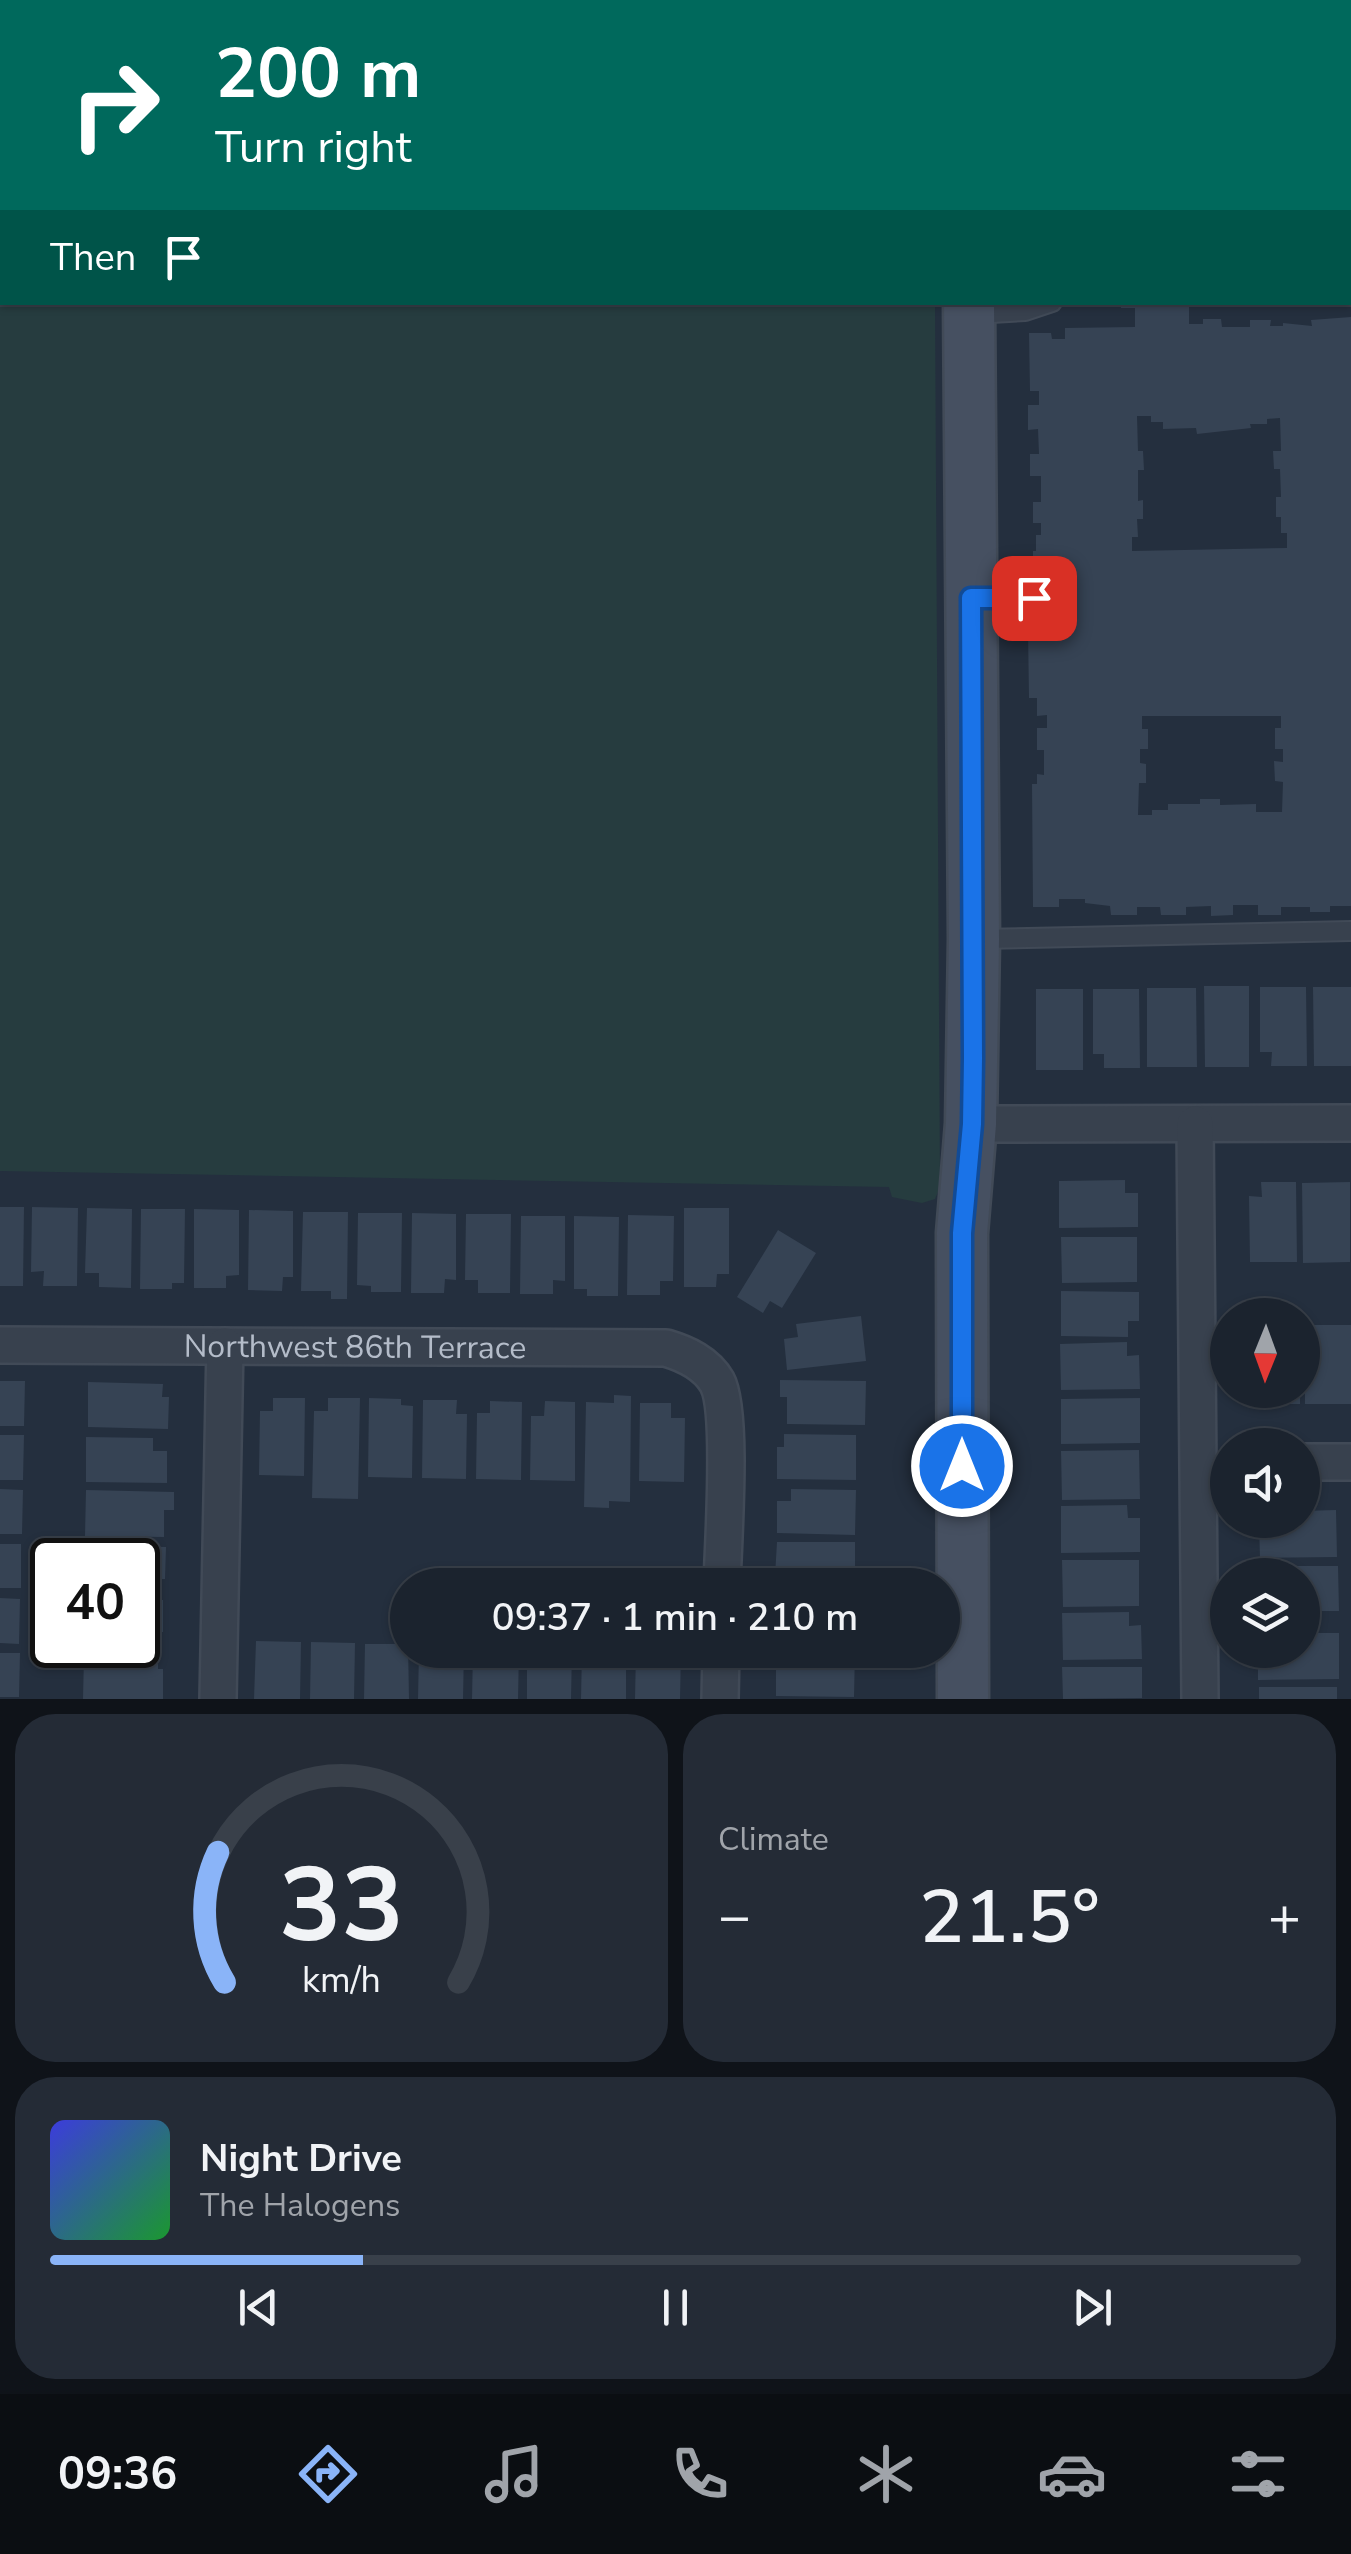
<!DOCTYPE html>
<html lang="en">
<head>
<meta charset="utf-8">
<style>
	:root { --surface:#1b232e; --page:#242b36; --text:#f1f3f6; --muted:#a0a4aa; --line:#39404a; --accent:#8ab4f8 }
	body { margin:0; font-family:"Nunito Sans",sans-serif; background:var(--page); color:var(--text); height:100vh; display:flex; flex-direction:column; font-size:38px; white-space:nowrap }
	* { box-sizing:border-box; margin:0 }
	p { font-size:32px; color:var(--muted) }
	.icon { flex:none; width:55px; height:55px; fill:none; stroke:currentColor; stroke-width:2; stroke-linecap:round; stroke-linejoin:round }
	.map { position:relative; height:1699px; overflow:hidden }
	.side { display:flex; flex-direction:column; gap:15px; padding:15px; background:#0f1319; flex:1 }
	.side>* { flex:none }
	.hud { position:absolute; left:0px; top:0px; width:1352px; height:305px; box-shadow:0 2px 8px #0004,0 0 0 2px var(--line); background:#00695c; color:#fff; overflow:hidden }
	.needle { width:65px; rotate:181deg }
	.tools { position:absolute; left:1210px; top:1298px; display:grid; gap:20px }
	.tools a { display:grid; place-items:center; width:110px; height:110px; border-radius:50%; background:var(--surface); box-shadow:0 2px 8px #0004,0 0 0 2px var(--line); font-size:50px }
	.speed { position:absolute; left:30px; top:1538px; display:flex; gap:20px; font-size:50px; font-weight:700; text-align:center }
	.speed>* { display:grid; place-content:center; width:130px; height:130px; border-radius:50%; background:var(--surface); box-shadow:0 2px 8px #0004,0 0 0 2px var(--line); line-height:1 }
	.speed .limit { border:5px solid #111; border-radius:15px; background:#fff; color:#111 }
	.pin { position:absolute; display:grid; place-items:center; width:85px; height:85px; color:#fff; margin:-42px; border-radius:20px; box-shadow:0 5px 15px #0006 }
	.me { position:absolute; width:110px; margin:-55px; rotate:0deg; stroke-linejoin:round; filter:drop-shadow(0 0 8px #0008) }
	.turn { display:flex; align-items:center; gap:35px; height:210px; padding:0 50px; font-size:45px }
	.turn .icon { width:130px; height:130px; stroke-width:2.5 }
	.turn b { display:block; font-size:70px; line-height:85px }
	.then { display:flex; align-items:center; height:95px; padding:0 50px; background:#0003; gap:20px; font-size:38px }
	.big { font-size:75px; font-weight:600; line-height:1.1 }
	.side .card { flex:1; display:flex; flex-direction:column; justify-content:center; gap:15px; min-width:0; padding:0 35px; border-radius:40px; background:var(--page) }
	.side .dial { align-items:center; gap:0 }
	.dial svg { height:260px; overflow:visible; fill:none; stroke:var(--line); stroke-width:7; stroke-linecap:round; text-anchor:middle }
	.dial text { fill:var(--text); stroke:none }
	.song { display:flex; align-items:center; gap:30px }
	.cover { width:120px; height:120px; border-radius:15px; background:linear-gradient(135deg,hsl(240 70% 55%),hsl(130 70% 35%)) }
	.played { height:10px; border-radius:5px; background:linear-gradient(90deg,var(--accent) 25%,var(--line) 25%) }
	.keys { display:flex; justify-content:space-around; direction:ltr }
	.heat { display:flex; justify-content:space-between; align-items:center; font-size:55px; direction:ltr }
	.side .tiles { flex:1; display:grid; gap:15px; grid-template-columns:1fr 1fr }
	.card:last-child { grid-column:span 2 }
	.trip { position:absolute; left:390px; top:1568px; width:570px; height:100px; border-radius:50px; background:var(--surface); box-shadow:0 2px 8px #0004,0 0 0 2px var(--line); font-weight:600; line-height:100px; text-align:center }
	.tabs { display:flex; height:160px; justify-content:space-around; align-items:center; background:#0b0e12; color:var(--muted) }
	.tabs .icon { width:70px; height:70px }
	.tabs .current { color:var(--accent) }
	.tabs b { font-size:45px; color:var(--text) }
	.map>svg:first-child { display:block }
	.green { fill:#263c3f }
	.building { fill:#364354; fill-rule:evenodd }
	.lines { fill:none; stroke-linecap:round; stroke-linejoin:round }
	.lane-casing { stroke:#414a57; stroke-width:22 }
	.street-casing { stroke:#414a57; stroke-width:40 }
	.secondary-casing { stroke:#414a57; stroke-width:55 }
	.lane { stroke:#38414e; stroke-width:18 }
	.street { stroke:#38414e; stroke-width:35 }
	.secondary { stroke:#465061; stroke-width:50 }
	.route-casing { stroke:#114b97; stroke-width:25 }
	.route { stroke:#1a73e8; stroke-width:18 }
	.labels { text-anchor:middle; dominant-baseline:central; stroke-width:10; stroke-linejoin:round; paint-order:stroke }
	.street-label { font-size:32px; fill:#b4bcc9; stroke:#1d2633 }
</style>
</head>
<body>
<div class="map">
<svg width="1351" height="1699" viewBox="0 0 1351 1699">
	<rect width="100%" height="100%" fill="#242f3e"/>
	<path class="green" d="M 0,0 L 933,0 L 2,2 L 2,302 L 935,303 L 940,1187 L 935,1199 L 922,1203 L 892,1197 L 889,1187 L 0,1171 Z"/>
	<g class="building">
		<path d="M 1121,302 L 1189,302 L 1189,324 L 1203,324 L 1203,319 L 1221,319 L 1222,327 L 1250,327 L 1250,320 L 1271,320 L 1270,326 L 1283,326 L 1283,323 L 1312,326 L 1311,320 L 1351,317 L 1351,906 L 1330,906 L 1330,912 L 1310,912 L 1310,907 L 1281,907 L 1281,915 L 1258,915 L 1258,905 L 1233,905 L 1233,915 L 1211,916 L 1211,906 L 1186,907 L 1186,915 L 1161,915 L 1160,907 L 1137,907 L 1137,915 L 1111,915 L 1110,906 L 1085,903 L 1085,899 L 1059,899 L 1059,907 L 1033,907 L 1032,784 L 1037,784 L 1037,774 L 1044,775 L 1044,750 L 1037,750 L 1037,728 L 1047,728 L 1047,715 L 1037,716 L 1037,698 L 1029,698 L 1028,631 L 1033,632 L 1033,551 L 1036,551 L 1036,535 L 1041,535 L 1041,523 L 1033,523 L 1033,502 L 1041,502 L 1041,476 L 1030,476 L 1030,454 L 1039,454 L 1038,429 L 1028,430 L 1028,405 L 1039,405 L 1039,391 L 1030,391 L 1029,333 L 1051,333 L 1052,339 L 1065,339 L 1065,328 L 1135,327 L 1135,308 L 1121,308 ZM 1137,416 L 1151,416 L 1151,422 L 1163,422 L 1163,429 L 1196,428 L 1197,434 L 1251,428 L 1250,424 L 1267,424 L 1267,419 L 1280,418 L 1281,451 L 1273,451 L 1274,469 L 1280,469 L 1281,497 L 1276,497 L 1276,517 L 1281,517 L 1281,533 L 1287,533 L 1287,548 L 1132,551 L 1132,537 L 1138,537 L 1137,519 L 1143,519 L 1143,500 L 1138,501 L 1138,470 L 1144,470 L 1143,451 L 1138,451 ZM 1142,716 L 1281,716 L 1281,728 L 1275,728 L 1275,749 L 1283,749 L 1283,762 L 1274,761 L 1275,781 L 1283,782 L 1282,812 L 1256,812 L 1256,804 L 1220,805 L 1220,799 L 1200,799 L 1200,804 L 1168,804 L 1168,810 L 1152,810 L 1152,815 L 1138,815 L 1139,783 L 1146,783 L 1146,764 L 1140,763 L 1140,749 L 1148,749 L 1148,729 L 1142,729 Z"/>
		<path d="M 1204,986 L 1249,986 L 1249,1067 L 1205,1067 Z"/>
		<path d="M 1260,987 L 1306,987 L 1307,1066 L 1271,1066 L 1272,1052 L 1260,1052 Z"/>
		<path d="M 1313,987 L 1351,987 L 1351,1066 L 1314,1066 Z"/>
		<path d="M 1147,988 L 1196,988 L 1197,1067 L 1147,1067 Z"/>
		<rect x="1036" y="989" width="47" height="81"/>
		<path d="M 1093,989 L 1139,989 L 1140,1068 L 1104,1068 L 1104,1054 L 1093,1054 Z"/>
		<path d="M 1125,1180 L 1125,1193 L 1138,1193 L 1138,1227 L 1059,1228 L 1059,1181 Z"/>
		<path d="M 1261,1182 L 1296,1182 L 1297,1262 L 1250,1262 L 1249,1196 L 1262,1197 Z"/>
		<path d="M 1350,1182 L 1350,1262 L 1303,1263 L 1302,1183 Z"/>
		<path d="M 0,1207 L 24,1207 L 23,1286 L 0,1286 Z"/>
		<path d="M 32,1207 L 78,1208 L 77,1286 L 43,1286 L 44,1271 L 31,1272 Z"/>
		<path d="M 87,1208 L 132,1209 L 131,1288 L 99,1287 L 99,1273 L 85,1273 Z"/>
		<path d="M 684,1208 L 729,1208 L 729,1274 L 717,1274 L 716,1287 L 684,1287 Z"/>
		<path d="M 141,1209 L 185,1209 L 184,1283 L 172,1283 L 172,1289 L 140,1289 Z"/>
		<path d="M 194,1209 L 239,1210 L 239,1275 L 226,1276 L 226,1288 L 194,1288 Z"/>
		<path d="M 249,1210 L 293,1211 L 293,1277 L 283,1277 L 282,1291 L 248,1290 Z"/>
		<path d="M 303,1212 L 348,1212 L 347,1299 L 331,1299 L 331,1291 L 301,1291 Z"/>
		<path d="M 358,1213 L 402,1213 L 401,1292 L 371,1292 L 371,1286 L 357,1285 Z"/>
		<path d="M 412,1213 L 456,1214 L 456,1280 L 445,1279 L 444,1293 L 411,1293 Z"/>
		<path d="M 466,1214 L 511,1214 L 510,1293 L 478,1293 L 478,1280 L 465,1280 Z"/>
		<path d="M 628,1215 L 674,1216 L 673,1281 L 660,1281 L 660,1295 L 627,1295 Z"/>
		<path d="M 521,1216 L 565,1216 L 565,1281 L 553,1280 L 553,1294 L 520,1294 Z"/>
		<path d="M 574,1216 L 619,1217 L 618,1296 L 587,1296 L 587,1289 L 574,1289 Z"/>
		<path d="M 778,1230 L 816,1253 L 782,1308 L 770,1301 L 763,1313 L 737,1297 Z"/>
		<path d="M 1061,1237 L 1137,1237 L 1137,1282 L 1062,1283 Z"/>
		<path d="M 1061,1291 L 1139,1292 L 1139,1321 L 1128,1321 L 1128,1337 L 1061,1336 Z"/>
		<path d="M 861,1316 L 866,1361 L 787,1370 L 784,1339 L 798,1337 L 796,1324 Z"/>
		<rect x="1305" y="1325" width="46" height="79"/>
		<path d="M 1127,1342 L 1127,1356 L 1139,1355 L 1140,1389 L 1061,1390 L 1060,1344 Z"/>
		<path d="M 780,1380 L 866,1381 L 865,1425 L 787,1424 L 787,1397 L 780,1397 Z"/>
		<path d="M 0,1381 L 25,1381 L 24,1426 L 0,1426 Z"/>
		<path d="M 88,1382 L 163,1384 L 162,1397 L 169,1397 L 168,1429 L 88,1427 Z"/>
		<rect x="1264" y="1390" width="36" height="14"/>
		<path d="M 614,1395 L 631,1396 L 630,1502 L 609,1501 L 609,1508 L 584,1507 L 586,1402 L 614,1403 Z"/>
		<path d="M 273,1398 L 305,1398 L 304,1476 L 259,1475 L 260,1411 L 273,1411 Z"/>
		<path d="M 328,1398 L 360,1398 L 358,1499 L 312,1498 L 314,1411 L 328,1411 Z"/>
		<path d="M 369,1398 L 401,1399 L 401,1405 L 413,1406 L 412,1478 L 368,1477 Z"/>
		<path d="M 1140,1398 L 1140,1443 L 1061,1444 L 1061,1399 Z"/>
		<path d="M 423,1400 L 457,1400 L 456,1414 L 467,1414 L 466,1479 L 422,1478 Z"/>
		<path d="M 490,1401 L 522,1402 L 521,1480 L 476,1479 L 477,1413 L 490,1413 Z"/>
		<path d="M 545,1401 L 575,1402 L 575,1481 L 530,1480 L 531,1416 L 544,1416 Z"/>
		<path d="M 640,1403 L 671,1403 L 671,1418 L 685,1418 L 684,1482 L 639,1481 Z"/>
		<path d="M 784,1434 L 856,1435 L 856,1480 L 777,1479 L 777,1447 L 784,1447 Z"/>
		<path d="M 0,1435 L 24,1435 L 23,1480 L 0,1480 Z"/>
		<path d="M 86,1437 L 153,1438 L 153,1451 L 167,1451 L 167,1483 L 86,1482 Z"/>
		<path d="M 1139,1450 L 1140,1499 L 1062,1500 L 1061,1451 Z"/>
		<path d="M 0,1489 L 23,1490 L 22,1534 L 0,1534 Z"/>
		<path d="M 791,1489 L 856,1490 L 855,1535 L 777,1533 L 777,1501 L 791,1501 Z"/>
		<path d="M 86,1490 L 174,1492 L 174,1510 L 164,1510 L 164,1537 L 85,1536 Z"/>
		<path d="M 1127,1505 L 1128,1518 L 1140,1518 L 1140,1552 L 1061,1553 L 1061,1506 Z"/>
		<path d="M 1336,1510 L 1337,1557 L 1260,1558 L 1259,1525 L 1270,1525 L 1270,1520 L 1302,1520 L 1302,1511 Z"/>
		<path d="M 777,1542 L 855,1542 L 855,1585 L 790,1585 L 790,1577 L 775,1576 Z"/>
		<rect x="0" y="1544" width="21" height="44"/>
		<path d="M 85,1545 L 166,1547 L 165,1579 L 159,1579 L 159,1592 L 138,1591 L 138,1560 L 85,1560 Z"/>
		<path d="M 1062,1560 L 1139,1560 L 1139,1606 L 1063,1607 Z"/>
		<path d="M 1259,1566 L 1338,1566 L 1339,1611 L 1302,1611 L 1302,1575 L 1259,1575 Z"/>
		<path d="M 0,1598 L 20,1599 L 19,1644 L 0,1643 Z"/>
		<path d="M 138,1600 L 163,1600 L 163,1632 L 149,1632 L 149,1645 L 138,1645 Z"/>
		<path d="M 1129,1612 L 1129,1626 L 1141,1625 L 1142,1659 L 1063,1660 L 1062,1613 Z"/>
		<path d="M 1302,1633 L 1339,1633 L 1339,1679 L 1258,1680 L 1258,1650 L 1302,1650 Z"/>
		<path d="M 256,1641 L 301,1642 L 300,1699 L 254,1699 Z"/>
		<path d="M 311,1642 L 355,1643 L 354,1699 L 310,1699 Z"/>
		<path d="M 365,1644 L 408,1644 L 409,1699 L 364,1699 Z"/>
		<path d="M 419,1650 L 464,1650 L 463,1699 L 418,1699 Z"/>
		<path d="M 473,1650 L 519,1650 L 518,1699 L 472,1699 Z"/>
		<path d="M 527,1650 L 572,1650 L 571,1699 L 527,1699 Z"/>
		<path d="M 582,1650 L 626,1650 L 626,1699 L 581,1699 Z"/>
		<path d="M 636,1650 L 681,1650 L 680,1699 L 635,1699 Z"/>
		<path d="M 790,1652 L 855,1652 L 854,1697 L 776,1696 L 776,1665 L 790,1665 Z"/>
		<path d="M 0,1653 L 20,1653 L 19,1697 L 0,1697 Z"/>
		<path d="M 84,1655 L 158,1655 L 158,1669 L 163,1669 L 163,1699 L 83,1699 Z"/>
		<path d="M 1062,1667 L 1142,1667 L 1142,1698 L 1063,1699 Z"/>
		<rect x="1259" y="1687" width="78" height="12"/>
	</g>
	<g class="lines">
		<defs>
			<g id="lane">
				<path d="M 974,314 L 1025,311 L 1052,302"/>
				<path d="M 976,598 L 1033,598"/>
				<path d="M 979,939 L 1351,931"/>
			</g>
			<g id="street">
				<path d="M 971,1124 L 1351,1123"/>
				<path d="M 1195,1124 L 1200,1699"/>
				<path id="s1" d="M 0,1345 L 666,1348 C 686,1354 706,1363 717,1382 C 733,1411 723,1545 722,1585"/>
				<path d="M 1302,1462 L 1351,1462"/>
				<path d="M 218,1699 L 225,1346"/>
				<path d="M 720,1699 L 721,1650"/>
			</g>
			<g id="secondary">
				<path d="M 967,0 L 967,2"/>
				<path d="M 963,1699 L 962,1233 L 971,1124 L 974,939 L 969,302"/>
			</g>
		</defs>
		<use href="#lane" class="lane-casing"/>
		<use href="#street" class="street-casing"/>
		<use href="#secondary" class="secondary-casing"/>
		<use href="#lane" class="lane"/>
		<use href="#street" class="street"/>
		<use href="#secondary" class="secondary"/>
	</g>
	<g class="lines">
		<defs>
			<path id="route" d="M 962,1466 L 962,1233 L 972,1124 L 973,1058 L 971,598 L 1034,598"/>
		</defs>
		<use href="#route" class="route-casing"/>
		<use href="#route" class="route"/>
	</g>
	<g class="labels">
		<g class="street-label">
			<text stroke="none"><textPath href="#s1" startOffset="355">Northwest 86th Terrace</textPath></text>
		</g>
	</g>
</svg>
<div class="tools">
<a><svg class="needle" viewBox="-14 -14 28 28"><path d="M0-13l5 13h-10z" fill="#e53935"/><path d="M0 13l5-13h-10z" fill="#a0a4aa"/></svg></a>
<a><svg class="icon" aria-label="sound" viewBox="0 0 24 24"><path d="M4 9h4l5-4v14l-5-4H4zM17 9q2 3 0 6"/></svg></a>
<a><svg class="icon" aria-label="layers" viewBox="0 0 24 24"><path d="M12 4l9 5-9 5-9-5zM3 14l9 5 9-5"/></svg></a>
</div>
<div class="speed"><div class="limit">40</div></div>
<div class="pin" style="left:1034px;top:598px;background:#d93025"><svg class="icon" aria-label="arrive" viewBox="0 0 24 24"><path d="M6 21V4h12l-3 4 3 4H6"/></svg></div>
<svg class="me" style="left:962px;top:1466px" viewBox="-20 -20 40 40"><circle r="17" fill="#1a73e8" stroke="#fff" stroke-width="3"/><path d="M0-11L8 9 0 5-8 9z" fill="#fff"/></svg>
<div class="trip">09:37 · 1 min · 210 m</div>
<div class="hud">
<div class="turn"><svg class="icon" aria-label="right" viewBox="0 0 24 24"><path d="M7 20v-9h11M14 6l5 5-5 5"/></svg><div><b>200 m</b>Turn right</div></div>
<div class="then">Then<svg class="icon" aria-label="arrive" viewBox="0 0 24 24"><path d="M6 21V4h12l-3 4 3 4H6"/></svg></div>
</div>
</div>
<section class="side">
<div class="tiles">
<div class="card dial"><svg viewBox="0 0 100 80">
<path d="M14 69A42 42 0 1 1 86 69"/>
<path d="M14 69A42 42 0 0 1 12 29" stroke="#8ab4f8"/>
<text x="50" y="56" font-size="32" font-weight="700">33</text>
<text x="50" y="72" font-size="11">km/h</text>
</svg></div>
<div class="card"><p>Climate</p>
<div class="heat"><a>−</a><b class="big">21.5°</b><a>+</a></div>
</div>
<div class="card">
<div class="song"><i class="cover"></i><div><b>Night Drive</b><p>The Halogens</p></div></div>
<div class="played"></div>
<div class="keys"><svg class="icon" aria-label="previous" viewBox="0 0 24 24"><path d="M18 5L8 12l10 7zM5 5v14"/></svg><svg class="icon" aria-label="pause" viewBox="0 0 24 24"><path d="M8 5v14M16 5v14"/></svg><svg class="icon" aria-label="next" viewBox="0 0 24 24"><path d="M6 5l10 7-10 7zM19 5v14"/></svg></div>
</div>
</div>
</section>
<nav class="tabs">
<b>09:36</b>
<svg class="icon current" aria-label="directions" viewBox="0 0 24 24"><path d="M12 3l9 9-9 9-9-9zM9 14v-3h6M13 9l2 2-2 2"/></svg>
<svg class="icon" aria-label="music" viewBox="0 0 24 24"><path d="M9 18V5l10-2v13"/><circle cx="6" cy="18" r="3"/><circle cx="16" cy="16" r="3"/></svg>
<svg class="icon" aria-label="phone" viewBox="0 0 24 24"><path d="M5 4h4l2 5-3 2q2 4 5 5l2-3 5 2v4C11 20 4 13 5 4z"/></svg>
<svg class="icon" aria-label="climate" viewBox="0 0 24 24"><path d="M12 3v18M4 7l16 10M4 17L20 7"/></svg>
<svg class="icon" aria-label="car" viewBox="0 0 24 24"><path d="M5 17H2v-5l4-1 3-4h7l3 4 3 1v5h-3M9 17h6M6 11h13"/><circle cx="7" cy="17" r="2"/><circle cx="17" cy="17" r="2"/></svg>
<svg class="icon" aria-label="filters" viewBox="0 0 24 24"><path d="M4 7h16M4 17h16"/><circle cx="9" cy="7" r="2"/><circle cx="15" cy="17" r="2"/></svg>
</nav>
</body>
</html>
